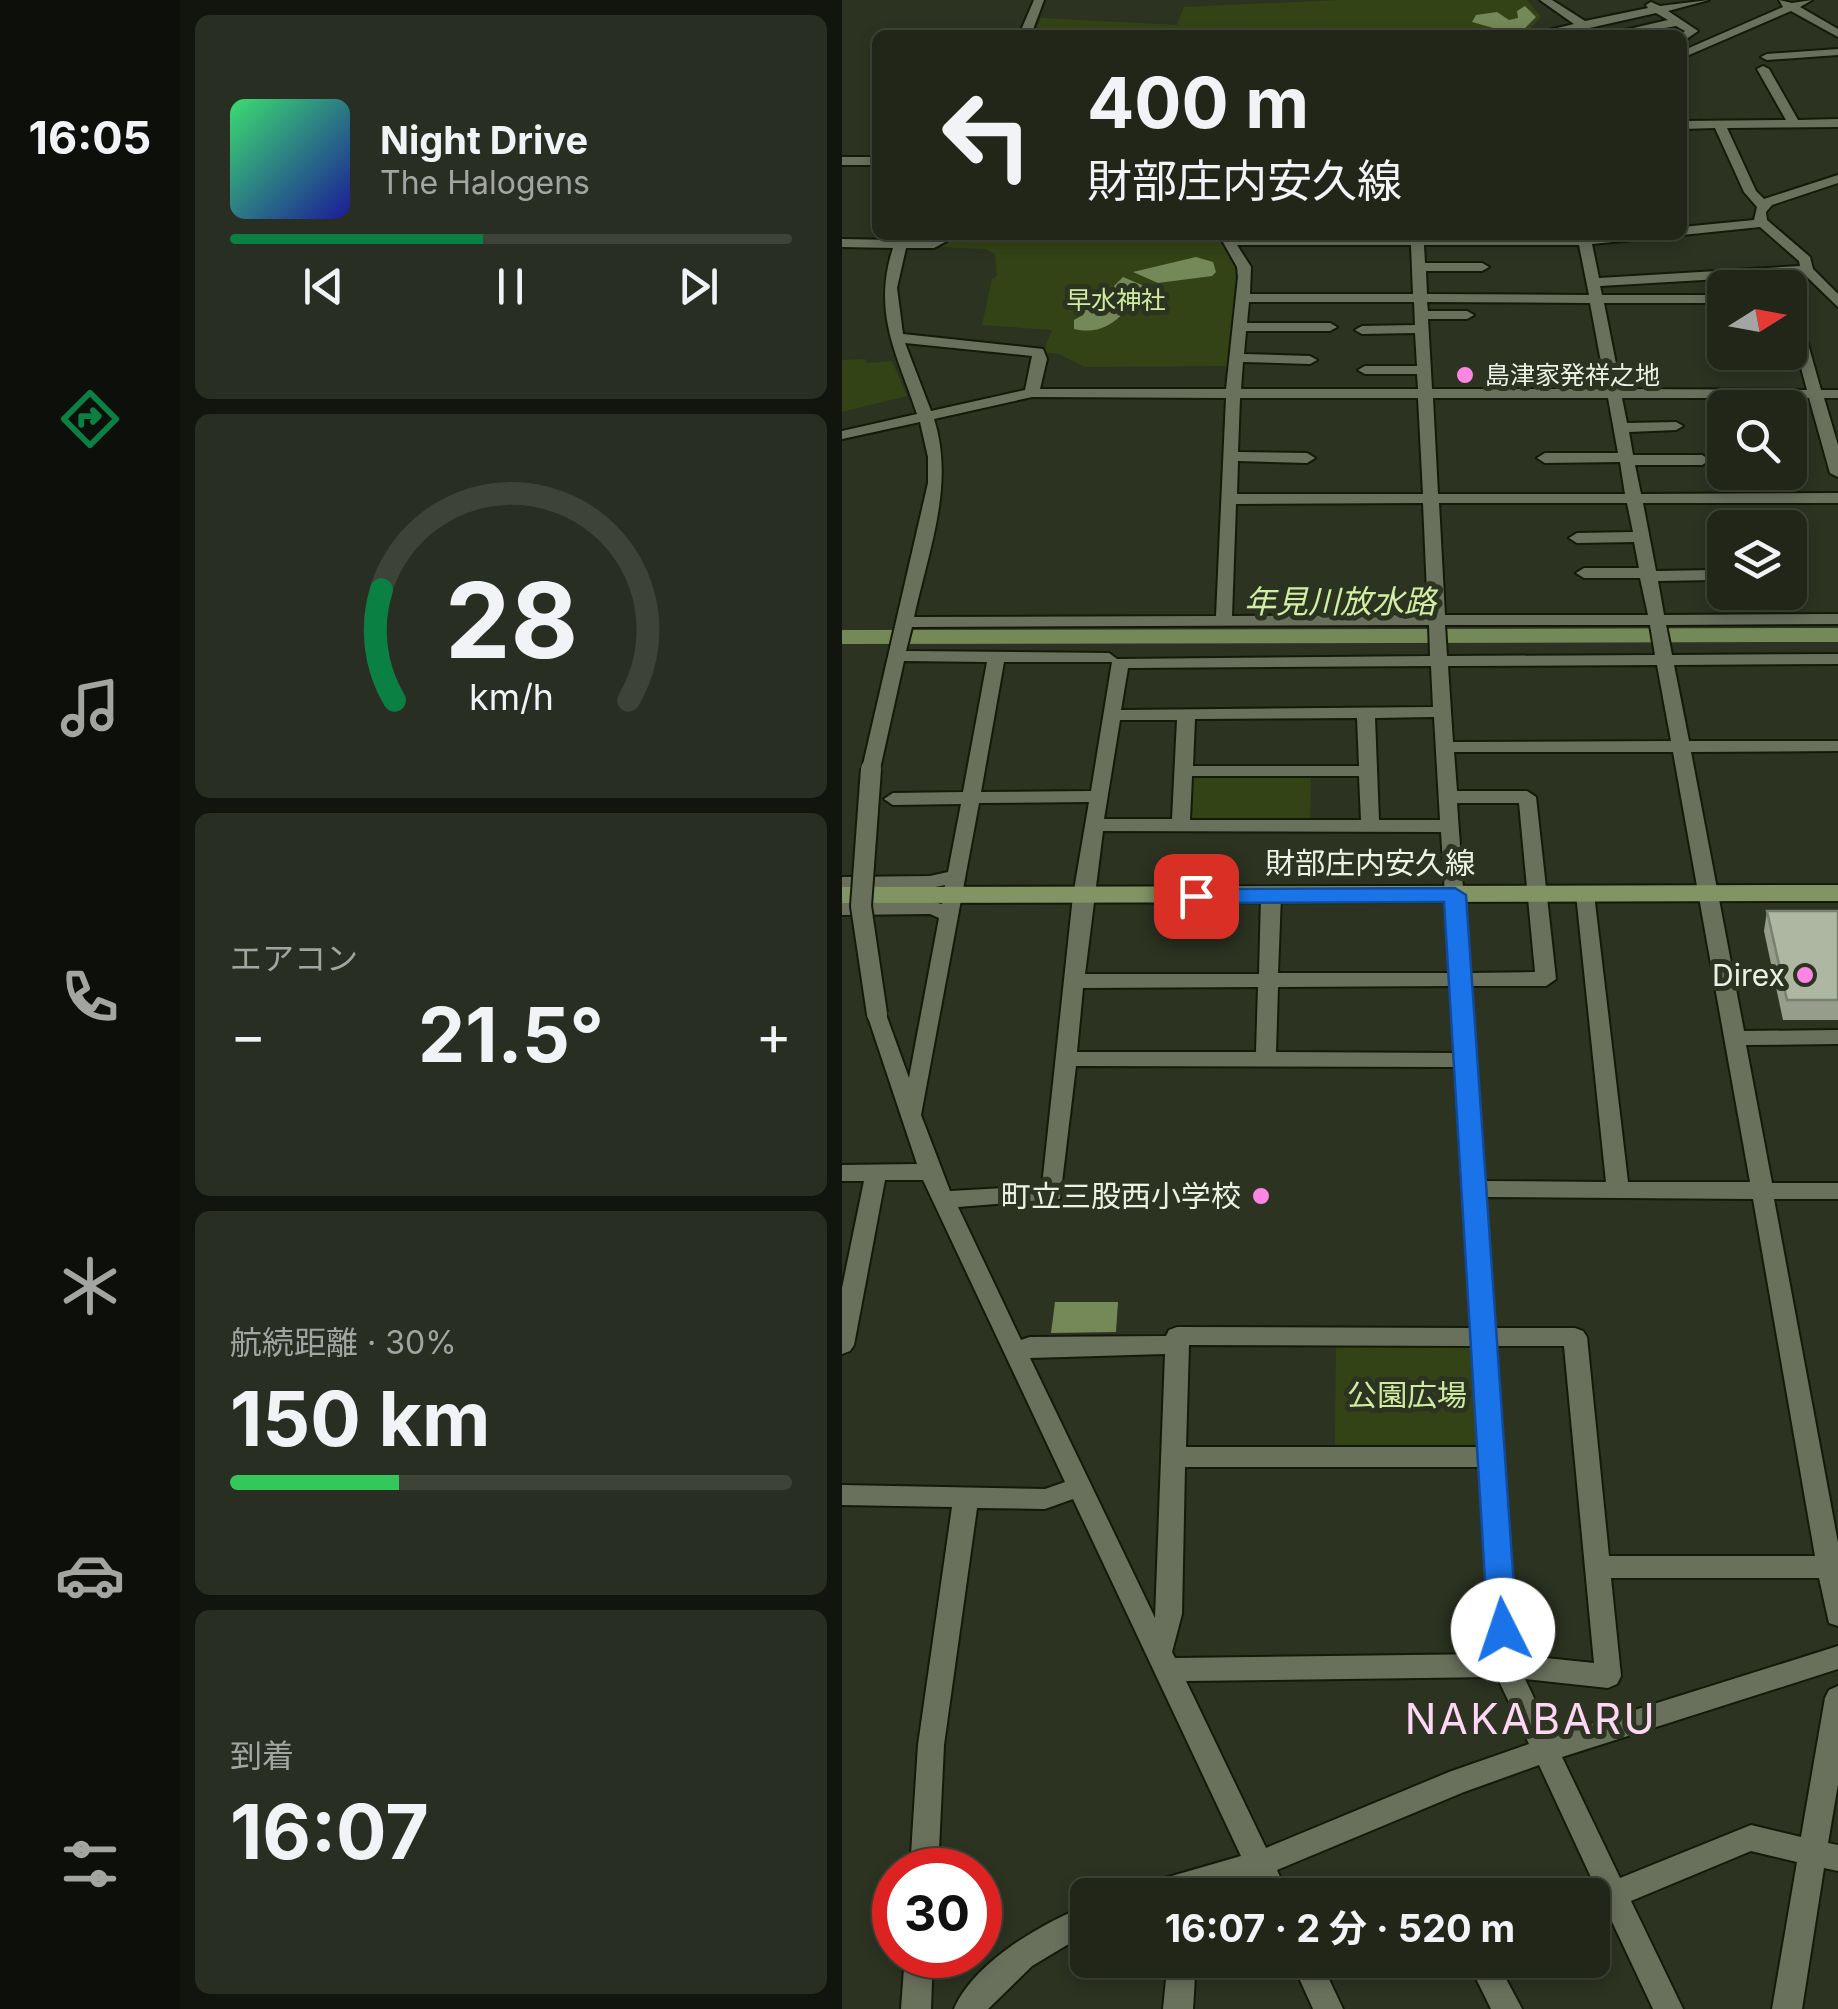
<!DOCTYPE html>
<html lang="ja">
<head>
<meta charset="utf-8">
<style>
	:root { --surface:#212619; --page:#292e22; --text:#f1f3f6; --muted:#a2a5a2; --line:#3e4338; --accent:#0b8043 }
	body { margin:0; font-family:Inter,"Noto Sans JP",sans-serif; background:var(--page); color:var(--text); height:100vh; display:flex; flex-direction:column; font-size:38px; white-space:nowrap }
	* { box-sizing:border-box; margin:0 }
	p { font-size:32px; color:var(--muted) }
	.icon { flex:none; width:55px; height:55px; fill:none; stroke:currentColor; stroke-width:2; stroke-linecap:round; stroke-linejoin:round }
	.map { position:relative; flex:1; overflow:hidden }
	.side { display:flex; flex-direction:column; gap:15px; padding:15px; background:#12150e; width:662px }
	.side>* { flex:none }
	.top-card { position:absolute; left:30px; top:30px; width:815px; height:210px; border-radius:15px; box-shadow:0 5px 15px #0003,0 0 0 2px var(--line); background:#212619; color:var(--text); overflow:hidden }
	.needle { width:65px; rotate:79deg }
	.buttons { position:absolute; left:865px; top:270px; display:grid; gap:20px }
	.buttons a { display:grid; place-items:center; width:100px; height:100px; border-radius:15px; background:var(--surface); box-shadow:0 5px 15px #0003,0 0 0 2px var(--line); font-size:50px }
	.speed { position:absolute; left:30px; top:1848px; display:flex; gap:20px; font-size:50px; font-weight:700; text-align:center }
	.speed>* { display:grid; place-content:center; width:130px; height:130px; border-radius:50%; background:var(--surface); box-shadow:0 5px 15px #0003,0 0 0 2px var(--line); line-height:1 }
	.speed .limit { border:15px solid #d22; background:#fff; color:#111 }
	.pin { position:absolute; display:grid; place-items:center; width:85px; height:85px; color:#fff; margin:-42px; border-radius:20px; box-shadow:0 5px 15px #0006 }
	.me { position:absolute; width:110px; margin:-55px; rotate:356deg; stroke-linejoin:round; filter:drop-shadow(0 0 8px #0008) }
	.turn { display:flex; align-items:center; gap:35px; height:210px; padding:0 50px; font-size:45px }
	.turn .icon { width:130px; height:130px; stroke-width:2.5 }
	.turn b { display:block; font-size:70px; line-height:85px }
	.big { font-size:75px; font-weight:700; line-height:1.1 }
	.side .tile { flex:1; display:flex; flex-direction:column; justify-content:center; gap:15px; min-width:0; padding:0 35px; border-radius:15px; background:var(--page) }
	.side .dial { align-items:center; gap:0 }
	.dial svg { height:260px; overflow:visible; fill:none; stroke:var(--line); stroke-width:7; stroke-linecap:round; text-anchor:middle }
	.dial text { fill:var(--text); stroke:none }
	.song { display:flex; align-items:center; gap:30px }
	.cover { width:120px; height:120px; border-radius:15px; background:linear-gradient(135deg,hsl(140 70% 55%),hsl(240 70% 35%)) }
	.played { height:10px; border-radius:5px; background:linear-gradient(90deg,var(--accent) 45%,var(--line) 45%) }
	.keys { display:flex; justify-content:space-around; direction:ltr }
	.heat { display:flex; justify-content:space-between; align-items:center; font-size:55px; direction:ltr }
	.charge { height:15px; border-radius:8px; background:linear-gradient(90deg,#34c759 30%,var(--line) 0) }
	.trip { position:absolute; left:228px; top:1878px; width:540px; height:100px; border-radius:15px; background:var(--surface); box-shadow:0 5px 15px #0003,0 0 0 2px var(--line); font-weight:700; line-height:100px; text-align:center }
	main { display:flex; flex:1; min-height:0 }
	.tabs { display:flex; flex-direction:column; width:180px; justify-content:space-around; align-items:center; background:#0d0f0a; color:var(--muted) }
	.tabs .icon { width:70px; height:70px }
	.tabs .active { color:var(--accent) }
	.tabs b { font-size:45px; color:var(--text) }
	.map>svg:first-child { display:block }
	.green { fill:#344316 }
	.water { fill:#758858 }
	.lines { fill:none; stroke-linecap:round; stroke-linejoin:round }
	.river { fill:#758858; fill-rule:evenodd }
	.minor-casing { stroke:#141a09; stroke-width:4 }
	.major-casing { stroke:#141a09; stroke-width:4 }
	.minor { fill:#69715d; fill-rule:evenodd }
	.major { fill:#829464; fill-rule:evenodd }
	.minor-bridge-casing { stroke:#141a09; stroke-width:24; stroke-linecap:butt }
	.minor-bridge { stroke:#69715d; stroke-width:20 }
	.wall { fill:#969d8a }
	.building { fill:#aeb7a1; stroke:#7a8071; stroke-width:2.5 }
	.route { fill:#1a73e8; stroke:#114b97; stroke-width:2.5 }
	.poi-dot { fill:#fc86e3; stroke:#2c3321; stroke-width:4 }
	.labels { text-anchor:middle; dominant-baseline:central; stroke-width:10; stroke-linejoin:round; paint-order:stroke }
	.far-park-label { font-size:25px; fill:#ceeba0; stroke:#2c3321 }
	.far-poi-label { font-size:25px; fill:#ecf1e5; stroke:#2c3321; text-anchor:start }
	.street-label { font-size:30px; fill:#ecf1e5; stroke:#2c3321 }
	.poi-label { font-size:30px; fill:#ecf1e5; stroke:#2c3321; text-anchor:end }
	.park-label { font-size:30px; fill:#ceeba0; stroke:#2c3321 }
	.water-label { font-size:32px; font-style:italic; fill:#d1eea3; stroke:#2c3321 }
	.near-quarter-label { font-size:42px; letter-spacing:2.5px; fill:#ffd6f4; stroke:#2c3321 }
</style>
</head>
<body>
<main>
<nav class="tabs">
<b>16:05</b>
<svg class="icon active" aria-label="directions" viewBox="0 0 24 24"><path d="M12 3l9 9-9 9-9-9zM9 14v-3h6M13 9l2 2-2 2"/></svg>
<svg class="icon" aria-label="music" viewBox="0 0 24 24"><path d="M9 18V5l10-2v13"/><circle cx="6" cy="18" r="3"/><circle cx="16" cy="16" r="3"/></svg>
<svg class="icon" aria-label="phone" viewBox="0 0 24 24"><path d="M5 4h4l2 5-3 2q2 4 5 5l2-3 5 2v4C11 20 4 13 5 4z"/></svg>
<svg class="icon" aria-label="climate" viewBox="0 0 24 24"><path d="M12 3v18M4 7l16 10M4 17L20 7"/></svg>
<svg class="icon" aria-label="car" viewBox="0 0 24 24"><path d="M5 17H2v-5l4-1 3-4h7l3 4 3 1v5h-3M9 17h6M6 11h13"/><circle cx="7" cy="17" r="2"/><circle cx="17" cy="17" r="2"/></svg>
<svg class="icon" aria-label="filters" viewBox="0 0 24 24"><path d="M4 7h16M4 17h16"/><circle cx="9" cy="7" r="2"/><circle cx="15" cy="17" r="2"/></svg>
</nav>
<section class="side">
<div class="tile">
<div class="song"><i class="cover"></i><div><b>Night Drive</b><p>The Halogens</p></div></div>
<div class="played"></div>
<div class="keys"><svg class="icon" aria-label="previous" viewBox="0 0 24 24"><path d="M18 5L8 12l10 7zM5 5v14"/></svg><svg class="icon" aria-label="pause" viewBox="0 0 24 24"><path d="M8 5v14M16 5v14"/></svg><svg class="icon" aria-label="next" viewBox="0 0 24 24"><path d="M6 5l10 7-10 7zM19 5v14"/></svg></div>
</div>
<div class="tile dial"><svg viewBox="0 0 100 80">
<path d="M14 69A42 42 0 1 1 86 69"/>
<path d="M14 69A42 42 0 0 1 10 35" stroke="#0b8043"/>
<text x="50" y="56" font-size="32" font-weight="700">28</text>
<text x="50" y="72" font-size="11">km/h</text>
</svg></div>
<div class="tile"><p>エアコン</p>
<div class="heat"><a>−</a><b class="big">21.5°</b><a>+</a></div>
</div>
<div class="tile"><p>航続距離 · 30%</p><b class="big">150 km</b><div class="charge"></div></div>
<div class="tile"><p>到着</p><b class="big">16:07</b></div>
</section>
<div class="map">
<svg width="996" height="2009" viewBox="0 0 996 2009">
	<rect width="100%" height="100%" fill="#2c3321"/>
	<g class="green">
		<path d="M 500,0 L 685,0 L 699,17 L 682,35 L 191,35 L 199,18 L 335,25 L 342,7 Z"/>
		<path d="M 114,235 L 381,235 L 400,266 L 391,366 L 243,367 L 217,354 L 201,352 L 210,330 L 140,325 L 150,279 L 155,276 L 153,254 L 143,249 L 99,247 Z"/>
		<path d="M 23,359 L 25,363 L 50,361 L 65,396 L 0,412 L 0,360 Z"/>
		<path d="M 348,776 L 469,776 L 468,824 L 344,825 Z"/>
		<path d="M 635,1341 L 639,1448 L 493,1450 L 494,1343 Z"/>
	</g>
	<g class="water">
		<path d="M 683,6 L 694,17 L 676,35 L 630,22 L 634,15 L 655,12 L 667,20 L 676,18 L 675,11 Z"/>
		<path d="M 354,257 L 371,262 L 374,272 L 370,276 L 316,283 L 291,272 Z"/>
		<path d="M 281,277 L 307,288 C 283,307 271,338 232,329 L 232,320 L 241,315 L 247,304 L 274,300 L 272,286 Z"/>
		<path d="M 213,1302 L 276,1302 L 274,1332 L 209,1333 Z"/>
	</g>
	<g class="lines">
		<path class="river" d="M 996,628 L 996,642 L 0,644 L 0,630 Z"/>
		<defs>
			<g id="minor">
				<path d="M 192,0 L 202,0 L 189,35 L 177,35 Z"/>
				<path d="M 698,0 L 710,0 L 743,21 L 806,8 L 804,5 L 809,2 L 818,6 L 867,0 L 826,11 L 856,31 L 840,42 L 838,35 L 843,31 L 834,26 L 784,35 L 761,35 L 826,20 L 814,13 L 743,29 L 686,35 L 732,24 Z"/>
				<path d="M 937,0 L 950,3 L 970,0 L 958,7 L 996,29 L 996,37 L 949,11 L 840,58 L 840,51 L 941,7 Z"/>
				<path d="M 996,49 L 996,55 L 925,60 L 919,57 L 925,54 Z"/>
				<path d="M 921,66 L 927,69 L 956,120 L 996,119 L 996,127 L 885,128 L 914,191 L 922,199 L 996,175 L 996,183 L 930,205 L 924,212 L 925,220 L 968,257 L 971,269 L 996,294 L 996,307 L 962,274 L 758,286 L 760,295 L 882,295 L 882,303 L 762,303 L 779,389 L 965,390 L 948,327 L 948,301 L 955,305 L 979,390 L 996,390 L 996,398 L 982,398 L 996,445 L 996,477 L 988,473 L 967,398 L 780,398 L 785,423 L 834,422 L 841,426 L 834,430 L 787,432 L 791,455 L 860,455 L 868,460 L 860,465 L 793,465 L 799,494 L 996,493 L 996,503 L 801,503 L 814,571 L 872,570 L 880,575 L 872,580 L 816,581 L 822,615 L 996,614 L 996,624 L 824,625 L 830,655 L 996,654 L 996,664 L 832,665 L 847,741 L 996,741 L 996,751 L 849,752 L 902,1031 L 996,1030 L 996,1044 L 904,1045 L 930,1183 L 996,1183 L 996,1199 L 932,1199 L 996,1543 L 996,1626 L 987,1623 L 977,1578 L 769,1578 L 779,1676 L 775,1684 L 766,1688 L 683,1679 L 710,1736 L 996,1646 L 996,1669 L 720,1757 L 778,1878 L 909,1825 L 959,1837 L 983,1698 L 987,1690 L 996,1686 L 996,1784 L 986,1843 L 996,1845 L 996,1871 L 982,1868 L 960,2009 L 930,2009 L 955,1862 L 909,1851 L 789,1901 L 841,2009 L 811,2009 L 765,1911 L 750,1917 L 750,1895 L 739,1895 L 754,1888 L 697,1765 L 622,1792 L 435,1870 L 446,1895 L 418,1895 L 410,1879 L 356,1895 L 295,1895 L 299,1885 L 309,1882 L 399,1856 L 231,1499 L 203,1509 L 135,1508 L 102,1745 L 96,1870 L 68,1870 L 76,1745 L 110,1507 L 0,1505 L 0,1485 L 203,1489 L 223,1482 L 81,1180 L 43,1180 L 12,1345 L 8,1351 L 0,1354 L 0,1288 L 22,1181 L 0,1181 L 0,1165 L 75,1164 L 25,1014 L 35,1007 L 42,1009 L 67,1078 L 97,918 L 88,914 L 0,915 L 0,903 L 91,902 L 100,904 L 103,885 L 88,888 L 0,889 L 0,877 L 88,876 L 106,872 L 119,804 L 51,805 L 42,799 L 51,793 L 121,792 L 145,662 L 62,661 L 38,769 L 35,773 L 23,773 L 20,769 L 86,483 L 86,457 L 78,422 L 0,439 L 0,431 L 75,414 C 55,354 30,313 51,248 L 0,247 L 0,239 L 54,240 L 56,235 L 68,235 L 66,241 C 84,241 99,235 116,235 L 92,248 L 64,248 L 55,288 L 61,334 L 201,349 L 205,359 L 198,389 L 384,389 L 396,277 L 395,267 L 377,235 L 807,235 L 801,239 L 750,244 L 757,278 L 958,266 L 957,261 L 918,227 L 840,235 L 840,227 L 912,220 L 915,207 L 902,192 L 873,128 L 840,129 L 840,121 L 944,120 L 915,69 ZM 395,245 L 569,245 L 571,294 L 408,294 L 409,267 ZM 582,245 L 737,245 L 747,295 L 585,294 L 584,271 L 640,271 L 647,267 L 640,263 L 583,263 ZM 407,302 L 572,302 L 573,325 L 520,326 L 513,330 L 520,334 L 573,333 L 575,366 L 523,366 L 516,370 L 523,374 L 575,374 L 576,389 L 399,389 L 401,362 L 468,364 L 475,360 L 468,356 L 402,354 L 404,331 L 488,331 L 495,327 L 488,323 L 405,323 ZM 585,302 L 748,303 L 764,389 L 590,389 L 586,319 L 625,319 L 632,315 L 625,311 L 586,311 ZM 63,343 L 190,356 L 183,390 L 89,411 ZM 190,397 L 384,398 L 374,616 L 72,617 C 86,552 113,485 92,419 ZM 398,398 L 576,398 L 581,494 L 395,494 L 396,461 L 465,463 L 473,458 L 465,453 L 396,452 ZM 591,398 L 766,398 L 776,453 L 703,453 L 695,458 L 703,463 L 778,462 L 783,494 L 596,494 ZM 581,503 L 586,615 L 390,616 L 394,504 ZM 597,503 L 785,503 L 791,532 L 735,533 L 727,538 L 735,543 L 792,542 L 797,568 L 742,568 L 734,573 L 742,578 L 798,578 L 806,615 L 603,615 ZM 587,625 L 588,656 L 275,659 L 267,653 L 64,651 L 70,627 ZM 603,625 L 808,625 L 813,655 L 605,656 ZM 162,662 L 270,662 L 249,791 L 139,792 ZM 815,665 L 829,741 L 611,742 L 606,666 ZM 589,666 L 591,707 L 279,710 L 286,668 ZM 592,717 L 598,820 L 537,820 L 533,718 ZM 515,718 L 517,766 L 351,766 L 353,719 ZM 278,720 L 335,720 L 330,819 L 262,819 ZM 612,752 L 831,752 L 908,1182 L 786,1182 L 752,894 L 743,888 L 734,894 L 764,1182 L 642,1181 L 628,986 L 704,986 L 714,979 L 694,797 L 685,791 L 615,791 ZM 350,776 L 517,776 L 519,820 L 348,820 ZM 247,802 L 231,896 L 200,1186 L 108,1191 L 79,1115 L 137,803 ZM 615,803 L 677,803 L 693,972 L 627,973 ZM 261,831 L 599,832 L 608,973 L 436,973 L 439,896 L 429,890 L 419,896 L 417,974 L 243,974 ZM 608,986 L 613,1053 L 434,1052 L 436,987 ZM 416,987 L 414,1052 L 235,1052 L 241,988 ZM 234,1066 L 613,1067 L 629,1328 L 335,1327 L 327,1330 L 324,1336 L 188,1337 L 179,1340 L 116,1207 L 218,1199 ZM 643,1197 L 911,1199 L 973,1556 L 767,1556 L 745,1337 L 741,1331 L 733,1328 L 652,1328 ZM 347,1345 L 630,1346 L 637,1447 L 344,1447 ZM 654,1346 L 722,1346 L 752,1663 L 675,1655 ZM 323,1354 L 313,1618 L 188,1358 ZM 343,1467 L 638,1467 L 649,1654 L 333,1658 L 330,1652 L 340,1614 ZM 655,1677 L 687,1744 L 607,1772 L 424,1848 L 344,1681 Z"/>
				<rect x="0" y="157" width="35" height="8"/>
				<path d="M 245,1905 L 245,1933 L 190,1966 L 146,2009 L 112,2009 C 132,1962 199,1924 245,1905 Z"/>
				<path d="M 63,1955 L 91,1955 L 89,2009 L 59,2009 Z"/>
				<path d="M 326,1960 L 354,1960 L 351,2009 L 321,2009 Z"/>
				<path d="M 449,1960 L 478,1960 L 501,2009 L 471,2009 Z"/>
				<path d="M 625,1960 L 654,1960 L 680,2009 L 649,2009 Z"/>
			</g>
			<path id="major" d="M 996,885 L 996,901 L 0,903 L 0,887 Z"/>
		</defs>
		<use href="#minor" class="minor-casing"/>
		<use href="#major" class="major-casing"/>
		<use href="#minor" class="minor"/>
		<use href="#major" class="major"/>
		<defs>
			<path id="minor-bridge" d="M 29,769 L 19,906 L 35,1014"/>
		</defs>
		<use href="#minor-bridge" class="minor-bridge-casing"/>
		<use href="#minor-bridge" class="minor-bridge"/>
	</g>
	<path class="wall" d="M 925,911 L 996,911 L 996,1020 L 941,1020 L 922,931 Z"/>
	<path class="building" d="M 925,911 L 996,911 L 996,1000 L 945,1000 Z"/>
	<path class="route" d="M 613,888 L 624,895 L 675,1630 L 671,1640 L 661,1643 L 650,1640 L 646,1630 L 602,902 L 354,903 L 343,896 L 354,889 Z"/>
	<g class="poi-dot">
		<circle cx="623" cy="375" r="10"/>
		<circle cx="963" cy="975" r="10"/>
		<circle cx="419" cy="1196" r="10"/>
	</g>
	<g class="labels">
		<g class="far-park-label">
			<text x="274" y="300">早水神社</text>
		</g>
		<g class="far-poi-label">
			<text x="643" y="375">島津家発祥之地</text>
		</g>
		<g class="street-label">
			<text x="528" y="863">財部庄内安久線</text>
		</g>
		<g class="poi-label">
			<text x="943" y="975">Direx</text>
			<text x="399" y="1196">町立三股西小学校</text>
		</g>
		<g class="park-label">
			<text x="565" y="1395">公園広場</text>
		</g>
		<g class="water-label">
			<text x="498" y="601">年見川放水路</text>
		</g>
		<g class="near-quarter-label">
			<text x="689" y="1718">NAKABARU</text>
		</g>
	</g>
</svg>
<div class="buttons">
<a><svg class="needle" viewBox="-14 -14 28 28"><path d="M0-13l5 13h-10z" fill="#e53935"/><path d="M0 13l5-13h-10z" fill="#a2a5a2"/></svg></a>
<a><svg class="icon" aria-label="search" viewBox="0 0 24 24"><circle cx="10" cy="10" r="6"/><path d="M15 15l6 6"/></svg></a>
<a><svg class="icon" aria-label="layers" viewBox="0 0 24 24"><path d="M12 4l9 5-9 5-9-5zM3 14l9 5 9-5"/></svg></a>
</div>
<div class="speed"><div class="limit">30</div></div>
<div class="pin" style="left:354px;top:896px;background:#d93025"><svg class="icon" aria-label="arrive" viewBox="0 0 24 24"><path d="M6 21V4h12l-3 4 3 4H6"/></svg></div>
<svg class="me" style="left:661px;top:1630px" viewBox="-20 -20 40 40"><circle r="19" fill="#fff"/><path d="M0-13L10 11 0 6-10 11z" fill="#1a73e8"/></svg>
<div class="trip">16:07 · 2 分 · 520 m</div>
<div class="top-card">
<div class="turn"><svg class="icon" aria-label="left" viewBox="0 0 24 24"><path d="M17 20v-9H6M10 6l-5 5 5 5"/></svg><div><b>400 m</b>財部庄内安久線</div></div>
</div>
</div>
</main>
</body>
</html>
